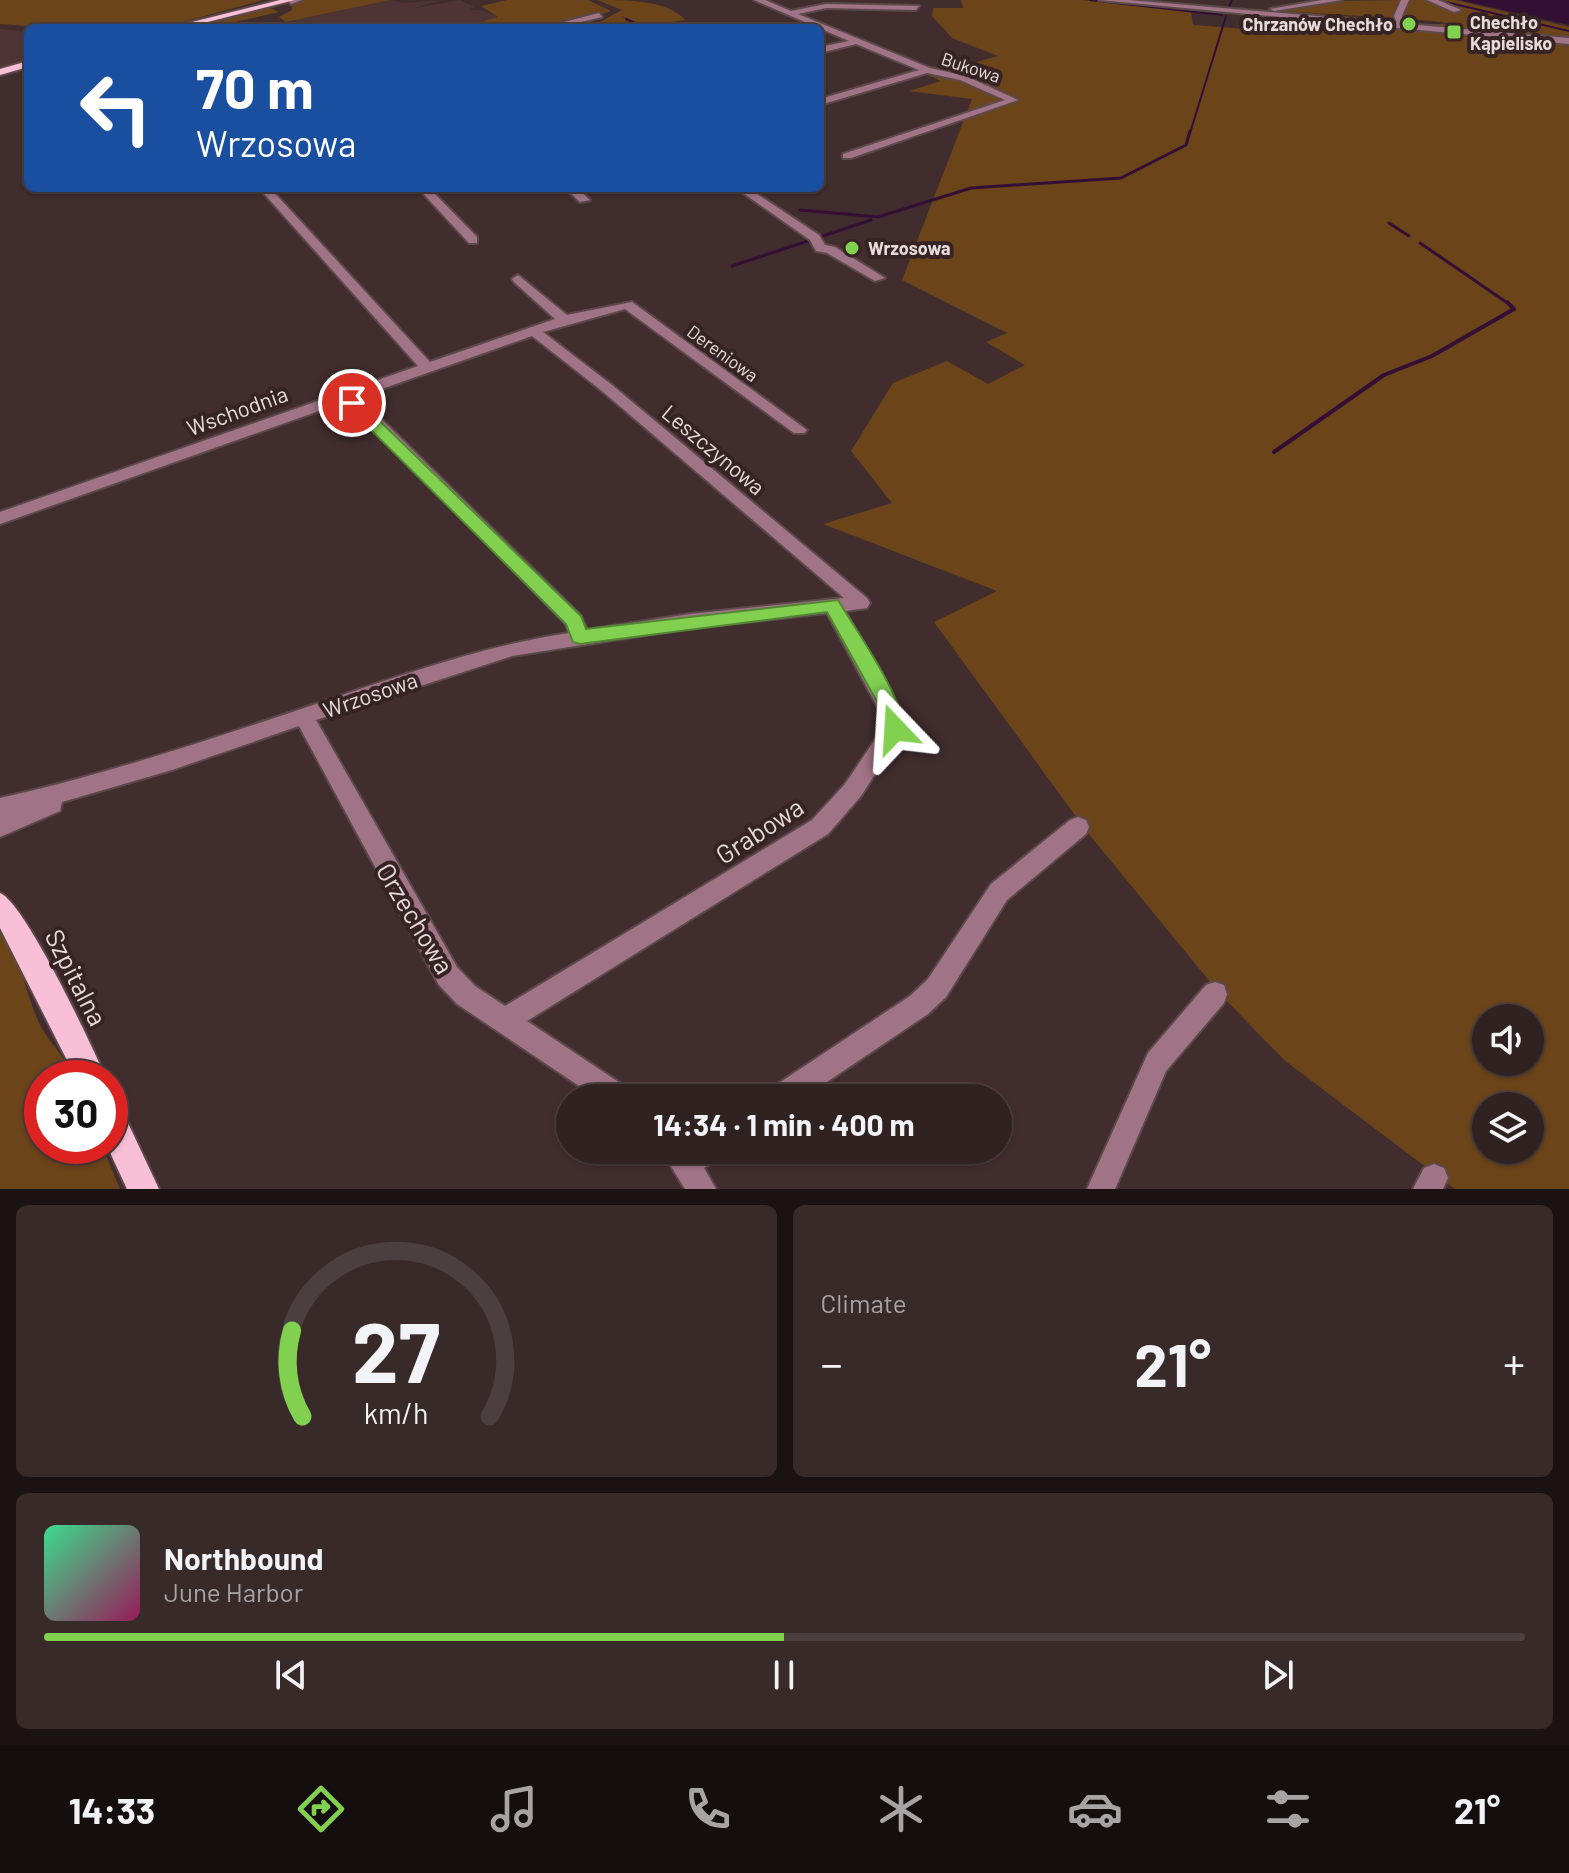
<!DOCTYPE html>
<html lang="en">
<head>
<meta charset="utf-8">
<style>
	:root { --surface:#312222; --page:#392a2a; --text:#f1f3f6; --muted:#a8a4a5; --line:#4c3f40; --accent:#81d050 }
	body { margin:0; font-family:Barlow,sans-serif; background:var(--page); color:var(--text); height:100vh; display:flex; flex-direction:column; font-size:30px; white-space:nowrap }
	* { box-sizing:border-box; margin:0 }
	p { font-size:26px; color:var(--muted) }
	.icon { flex:none; width:44px; height:44px; fill:none; stroke:currentColor; stroke-width:2; stroke-linecap:round; stroke-linejoin:round }
	.map { position:relative; height:1189px; overflow:hidden }
	.side { display:flex; flex-direction:column; gap:16px; padding:16px; background:#1b1313; flex:1 }
	.side>* { flex:none }
	.banner { position:absolute; left:24px; top:24px; width:800px; height:168px; border-radius:12px; box-shadow:0 2px 6px #0004,0 0 0 2px var(--line); background:#1a4fa0; color:#fff; overflow:hidden }
	.controls { position:absolute; left:1472px; top:1004px; display:grid; gap:16px }
	.controls a { display:grid; place-items:center; width:72px; height:72px; border-radius:50%; background:var(--surface); box-shadow:0 2px 6px #0004,0 0 0 2px var(--line); font-size:40px }
	.speed { position:absolute; left:24px; top:1060px; display:flex; gap:16px; font-size:40px; font-weight:700; text-align:center }
	.speed>* { display:grid; place-content:center; width:104px; height:104px; border-radius:50%; background:var(--surface); box-shadow:0 2px 6px #0004,0 0 0 2px var(--line); line-height:1 }
	.speed .limit { border:12px solid #d22; background:#fff; color:#111 }
	.pin { position:absolute; display:grid; place-items:center; width:68px; height:68px; color:#fff; margin:-34px; border:4px solid #fff; border-radius:50%; box-shadow:0 2px 8px #0007 }
	.me { position:absolute; width:88px; margin:-44px; rotate:340deg; stroke-linejoin:round; filter:drop-shadow(0 0 6px #0008) }
	.turn { display:flex; align-items:center; gap:28px; height:168px; padding:0 40px; font-size:36px }
	.turn .icon { width:104px; height:104px; stroke-width:2.5 }
	.turn b { display:block; font-size:56px; line-height:68px }
	.big { font-size:60px; font-weight:700; line-height:1.1 }
	.side .widget { flex:1; display:flex; flex-direction:column; justify-content:center; gap:12px; min-width:0; padding:0 28px; border-radius:12px; background:var(--page) }
	.side .dial { align-items:center; gap:0 }
	.dial svg { height:208px; overflow:visible; fill:none; stroke:var(--line); stroke-width:7; stroke-linecap:round; text-anchor:middle }
	.dial text { fill:var(--text); stroke:none }
	.song { display:flex; align-items:center; gap:24px }
	.cover { width:96px; height:96px; border-radius:12px; background:linear-gradient(135deg,hsl(150 70% 55%),hsl(330 70% 35%)) }
	.played { height:8px; border-radius:4px; background:linear-gradient(90deg,var(--accent) 50%,var(--line) 50%) }
	.keys { display:flex; justify-content:space-around; direction:ltr }
	.heat { display:flex; justify-content:space-between; align-items:center; font-size:44px; direction:ltr }
	.side .tiles { flex:1; display:grid; gap:16px; grid-template-columns:1fr 1fr }
	.widget:last-child { grid-column:span 2 }
	.trip { position:absolute; left:556px; top:1084px; width:456px; height:80px; border-radius:40px; background:var(--surface); box-shadow:0 2px 6px #0004,0 0 0 2px var(--line); font-weight:700; line-height:80px; text-align:center }
	.tabs { display:flex; height:128px; justify-content:space-around; align-items:center; background:#140e0e; color:var(--muted) }
	.tabs .icon { width:56px; height:56px }
	.tabs .active { color:var(--accent) }
	.tabs b { font-size:36px; color:var(--text) }
	.map>svg:first-child { display:block }
	.built { fill:#4f3436 }
	.green { fill:#6c441a; fill-rule:evenodd }
	.water { fill:#340f35 }
	.lines { fill:none; stroke-linecap:round; stroke-linejoin:round }
	.stream-far2 { stroke:#340f35; stroke-width:2 }
	.stream-far1 { stroke:#340f35; stroke-width:3 }
	.stream { stroke:#340f35; stroke-width:4 }
	.minor-casing { stroke:#5c494a; stroke-width:4 }
	.major-casing { stroke:#5c494a; stroke-width:4 }
	.minor { fill:#a17387; fill-rule:evenodd }
	.major { fill:#f8bfd7; fill-rule:evenodd }
	.route { fill:#81d050; stroke:#548734; stroke-width:2 }
	.poi-dot { fill:#81d050; stroke:#362324; stroke-width:3 }
	.labels { text-anchor:middle; dominant-baseline:central; stroke-width:8; stroke-linejoin:round; paint-order:stroke }
	.far-poi-label { font-size:18px; font-weight:bold; fill:#e8dbdb; stroke:#362324; text-anchor:start }
	.far-street-label { font-size:18px; fill:#e8dbdb; stroke:#362324 }
	.street-label { font-size:22px; fill:#e8dbdb; stroke:#362324 }
	.near-street-label { font-size:26px; fill:#e8dbdb; stroke:#362324 }
</style>
</head>
<body>
<div class="map">
<svg width="1569" height="1189" viewBox="0 0 1569 1189">
	<rect width="100%" height="100%" fill="#412d2e"/>
	<g class="built">
		<path d="M 390,0 L 404,3 L 442,0 L 411,9 L 460,0 L 474,7 L 469,10 L 482,10 L 499,17 L 484,21 L 497,28 L 260,28 Z"/>
		<path d="M 0,29 L 28,32 L 28,62 L 0,69 Z"/>
	</g>
	<g class="green">
		<path d="M 0,0 L 263,0 L 161,28 L 57,28 L 0,24 Z"/>
		<path d="M 301,0 L 390,0 L 286,22 L 279,17 L 292,10 L 292,3 Z"/>
		<path d="M 507,0 L 588,0 L 611,11 C 582,22 511,35 483,21 L 498,17 L 481,6 Z"/>
		<path d="M 597,0 C 628,0 668,0 685,20 L 647,26 L 620,16 L 642,28 L 615,28 L 600,22 L 622,10 Z"/>
		<path d="M 961,0 L 1082,0 L 1191,12 L 1193,25 L 1274,31 L 1274,20 L 1569,42 L 1569,1189 L 1455,1189 L 1284,1060 L 1220,994 L 1088,833 L 934,622 L 997,591 L 823,524 L 892,503 L 851,451 L 893,383 L 947,361 L 988,384 L 1025,365 L 986,342 L 1007,333 L 902,280 L 972,99 L 909,91 L 941,81 L 928,75 L 998,56 L 952,38 L 932,16 L 933,8 L 963,8 ZM 1486,1018 L 1530,1018 L 1530,1062 L 1486,1062 ZM 1486,1106 L 1530,1106 L 1530,1150 L 1486,1150 Z"/>
		<path d="M 1402,0 L 1392,18 L 1281,11 L 1391,20 L 1396,24 L 1269,13 L 1336,1 Z"/>
		<path d="M 1408,0 L 1455,0 L 1569,27 L 1569,40 L 1406,24 L 1459,24 L 1402,18 Z"/>
		<path d="M 270,8 L 279,12 L 208,28 L 181,28 Z"/>
		<path d="M 0,933 C 23,958 25,995 40,1025 C 50,1044 66,1057 74,1078 L 42,1078 L 42,1146 L 102,1146 L 120,1189 L 0,1189 Z"/>
	</g>
	<path class="water" d="M 1460,0 L 1569,0 L 1569,25 Z"/>
	<g class="lines">
		<g class="stream-far2">
			<path d="M 1090,0 L 1222,15"/>
			<path d="M 1437,0 L 1569,31"/>
			<path d="M 1228,10 L 1232,0"/>
			<path d="M 626,19 L 645,28"/>
			<path d="M 1190,133 L 1226,16"/>
		</g>
		<g class="stream-far1">
			<path d="M 800,210 L 878,217 L 971,188 L 1121,178 L 1186,145 L 1190,131"/>
			<path d="M 1389,223 L 1409,236"/>
			<path d="M 1420,243 L 1509,304"/>
			<path d="M 732,266 L 871,220"/>
		</g>
		<path class="stream" d="M 1274,452 L 1384,375 L 1432,356 L 1514,309 L 1507,302"/>
		<defs>
			<g id="minor">
				<path d="M 288,0 L 302,0 L 291,4 Z"/>
				<path d="M 754,0 L 765,0 L 791,11 L 826,4 L 919,6 L 916,10 L 826,8 L 798,14 L 930,68 L 966,76 L 1018,100 L 851,158 L 843,158 L 843,154 L 1005,100 L 960,80 L 927,73 L 820,105 L 820,99 L 919,70 L 856,44 L 820,53 L 820,47 L 849,41 Z"/>
				<path d="M 1099,0 L 1129,0 L 1397,23 L 1394,16 L 1401,0 L 1409,0 L 1402,16 L 1406,24 L 1569,38 L 1569,44 Z"/>
				<path d="M 1322,0 L 1342,0 L 1274,11 L 1270,9 Z"/>
				<path d="M 1427,0 L 1438,0 L 1461,10 L 1454,12 Z"/>
				<path d="M 599,13 L 602,17 L 555,28 L 541,28 Z"/>
				<path d="M 259,188 L 270,188 L 430,362 L 555,319 L 514,282 L 512,279 L 518,275 L 567,315 L 632,302 L 807,430 L 804,433 L 794,433 L 625,309 L 543,332 L 612,385 L 867,598 L 870,603 L 867,608 L 845,611 L 907,724 L 861,796 L 828,834 L 527,1021 L 629,1089 L 633,1098 L 597,1098 L 457,1004 L 439,985 L 299,726 L 172,770 L 62,802 L 60,811 L 0,837 L 0,798 C 108,774 212,739 316,704 C 400,676 482,646 569,633 L 566,624 L 347,401 L 0,524 L 0,512 L 418,366 ZM 532,336 L 602,391 L 844,598 L 690,614 L 587,630 L 581,616 L 359,397 ZM 827,613 L 886,723 L 845,784 L 812,820 L 505,1006 L 475,986 L 457,967 L 316,720 L 512,656 L 690,628 Z"/>
				<path d="M 418,188 L 429,188 L 477,237 L 477,243 L 469,243 Z"/>
				<path d="M 565,188 L 577,188 L 590,200 L 580,202 Z"/>
				<path d="M 736,188 L 748,188 L 819,235 L 825,245 L 835,247 L 885,278 L 875,281 L 827,253 L 816,251 L 810,240 Z"/>
				<path d="M 1078,817 L 1086,820 L 1089,827 L 1086,834 L 1007,900 L 946,997 L 928,1014 L 803,1098 L 766,1098 L 770,1089 L 910,996 L 928,979 L 991,884 L 1070,820 Z"/>
				<path d="M 1215,982 L 1224,985 L 1227,994 L 1224,1003 L 1166,1071 L 1115,1189 L 1087,1189 L 1148,1053 L 1206,985 Z"/>
				<path d="M 661,1150 L 719,1150 L 715,1160 L 704,1168 L 716,1189 L 685,1189 Z"/>
				<path d="M 1434,1164 L 1444,1168 L 1448,1178 L 1443,1189 L 1413,1189 L 1424,1168 Z"/>
			</g>
			<g id="major">
				<path d="M 280,0 L 295,0 L 184,28 L 168,28 Z"/>
				<path d="M 28,61 L 28,67 L 0,75 L 0,69 Z"/>
				<path d="M 0,893 C 25,903 92,1046 106,1078 L 76,1078 L 0,928 Z"/>
				<path d="M 110,1104 L 121,1108 L 159,1189 L 127,1189 L 107,1146 L 110,1146 Z"/>
			</g>
		</defs>
		<use href="#minor" class="minor-casing"/>
		<use href="#major" class="major-casing"/>
		<use href="#minor" class="minor"/>
		<use href="#major" class="major"/>
	</g>
	<path class="route" d="M 347,400 L 358,400 L 581,616 L 586,629 L 838,600 C 852,624 914,712 902,735 L 888,735 L 880,707 L 827,612 L 580,644 L 573,642 L 566,624 L 347,406 Z"/>
	<g class="poi-dot">
		<circle cx="1409" cy="24" r="8"/>
		<rect x="1446" y="24" width="16" height="16" rx="4"/>
		<circle cx="852" cy="248" r="8"/>
	</g>
	<g class="labels">
		<g class="far-poi-label">
			<text x="1470" y="22">Chechło<tspan x="1470" dy="21">Kąpielisko</tspan></text>
			<text x="1393" y="24" text-anchor="end">Chrzanów Chechło</text>
			<text x="868" y="248">Wrzosowa</text>
		</g>
		<g class="far-street-label">
			<text transform="translate(971 67) rotate(18)">Bukowa</text>
			<text transform="translate(723 353) rotate(36)">Dereniowa</text>
		</g>
		<g class="street-label">
			<text transform="translate(237 410) rotate(-20)">Wschodnia</text>
			<text transform="translate(714 449) rotate(40)">Leszczynowa</text>
			<text transform="translate(370 694) rotate(-19)">Wrzosowa</text>
		</g>
		<g class="near-street-label">
			<text transform="translate(759 830) rotate(-33)">Grabowa</text>
			<text transform="translate(416 918) rotate(59)">Orzechowa</text>
			<text transform="translate(77 977) rotate(63)">Szpitalna</text>
		</g>
	</g>
</svg>
<div class="controls">
<a><svg class="icon" aria-label="sound" viewBox="0 0 24 24"><path d="M4 9h4l5-4v14l-5-4H4zM17 9q2 3 0 6"/></svg></a>
<a><svg class="icon" aria-label="layers" viewBox="0 0 24 24"><path d="M12 4l9 5-9 5-9-5zM3 14l9 5 9-5"/></svg></a>
</div>
<div class="speed"><div class="limit">30</div></div>
<div class="pin" style="left:352px;top:403px;background:#d93025"><svg class="icon" aria-label="arrive" viewBox="0 0 24 24"><path d="M6 21V4h12l-3 4 3 4H6"/></svg></div>
<svg class="me" style="left:895px;top:729px" viewBox="-20 -20 40 40"><path d="M0-17L14 15 0 8-14 15z" fill="#81d050" stroke="#fff" stroke-width="4"/></svg>
<div class="trip">14:34 · 1 min · 400 m</div>
<div class="banner">
<div class="turn"><svg class="icon" aria-label="left" viewBox="0 0 24 24"><path d="M17 20v-9H6M10 6l-5 5 5 5"/></svg><div><b>70 m</b>Wrzosowa</div></div>
</div>
</div>
<section class="side">
<div class="tiles">
<div class="widget dial"><svg viewBox="0 0 100 80">
<path d="M14 69A42 42 0 1 1 86 69"/>
<path d="M14 69A42 42 0 0 1 10 36" stroke="#81d050"/>
<text x="50" y="56" font-size="32" font-weight="700">27</text>
<text x="50" y="72" font-size="11">km/h</text>
</svg></div>
<div class="widget"><p>Climate</p>
<div class="heat"><a>−</a><b class="big">21°</b><a>+</a></div>
</div>
<div class="widget">
<div class="song"><i class="cover"></i><div><b>Northbound</b><p>June Harbor</p></div></div>
<div class="played"></div>
<div class="keys"><svg class="icon" aria-label="previous" viewBox="0 0 24 24"><path d="M18 5L8 12l10 7zM5 5v14"/></svg><svg class="icon" aria-label="pause" viewBox="0 0 24 24"><path d="M8 5v14M16 5v14"/></svg><svg class="icon" aria-label="next" viewBox="0 0 24 24"><path d="M6 5l10 7-10 7zM19 5v14"/></svg></div>
</div>
</div>
</section>
<nav class="tabs">
<b>14:33</b>
<svg class="icon active" aria-label="directions" viewBox="0 0 24 24"><path d="M12 3l9 9-9 9-9-9zM9 14v-3h6M13 9l2 2-2 2"/></svg>
<svg class="icon" aria-label="music" viewBox="0 0 24 24"><path d="M9 18V5l10-2v13"/><circle cx="6" cy="18" r="3"/><circle cx="16" cy="16" r="3"/></svg>
<svg class="icon" aria-label="phone" viewBox="0 0 24 24"><path d="M5 4h4l2 5-3 2q2 4 5 5l2-3 5 2v4C11 20 4 13 5 4z"/></svg>
<svg class="icon" aria-label="climate" viewBox="0 0 24 24"><path d="M12 3v18M4 7l16 10M4 17L20 7"/></svg>
<svg class="icon" aria-label="car" viewBox="0 0 24 24"><path d="M5 17H2v-5l4-1 3-4h7l3 4 3 1v5h-3M9 17h6M6 11h13"/><circle cx="7" cy="17" r="2"/><circle cx="17" cy="17" r="2"/></svg>
<svg class="icon" aria-label="filters" viewBox="0 0 24 24"><path d="M4 7h16M4 17h16"/><circle cx="9" cy="7" r="2"/><circle cx="15" cy="17" r="2"/></svg>
<b>21°</b>
</nav>
</body>
</html>
